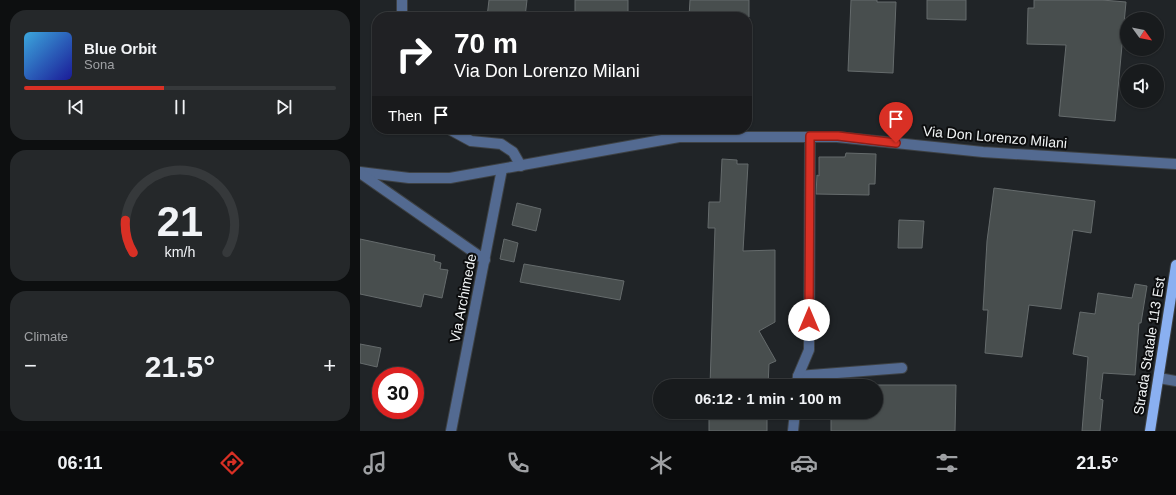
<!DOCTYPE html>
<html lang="en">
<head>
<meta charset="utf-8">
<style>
	:root { --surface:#181b1d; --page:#25282a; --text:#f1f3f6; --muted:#9fa1a4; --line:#36393b; --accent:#d93025 }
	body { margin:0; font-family:Arial,sans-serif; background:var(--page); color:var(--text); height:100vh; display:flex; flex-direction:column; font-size:15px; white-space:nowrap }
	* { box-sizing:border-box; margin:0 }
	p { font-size:13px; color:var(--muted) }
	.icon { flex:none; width:22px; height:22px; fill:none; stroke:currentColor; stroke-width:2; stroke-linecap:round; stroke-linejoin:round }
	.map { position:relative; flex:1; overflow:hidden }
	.drawer { display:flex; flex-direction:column; gap:10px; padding:10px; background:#0d0f10; width:360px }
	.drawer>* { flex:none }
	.top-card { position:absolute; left:12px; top:12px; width:380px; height:122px; border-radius:16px; box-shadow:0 1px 3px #0004,0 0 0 1px var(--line); background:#202124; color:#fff; overflow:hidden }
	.needle { width:26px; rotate:123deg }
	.buttons { position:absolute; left:760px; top:12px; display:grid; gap:8px }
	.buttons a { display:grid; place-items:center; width:44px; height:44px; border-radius:50%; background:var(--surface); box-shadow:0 1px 3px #0004,0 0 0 1px var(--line); font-size:20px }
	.speed { position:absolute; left:12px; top:367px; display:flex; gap:8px; font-size:20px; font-weight:700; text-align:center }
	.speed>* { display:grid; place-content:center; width:52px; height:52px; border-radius:50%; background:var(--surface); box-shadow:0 1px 3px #0004,0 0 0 1px var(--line); line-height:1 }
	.speed .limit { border:6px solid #d22; background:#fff; color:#111 }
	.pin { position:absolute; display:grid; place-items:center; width:34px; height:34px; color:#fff; margin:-41px -17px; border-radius:50% 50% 50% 0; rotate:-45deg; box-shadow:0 0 4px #0007 }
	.pin .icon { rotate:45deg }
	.me { position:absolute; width:44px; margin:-22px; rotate:0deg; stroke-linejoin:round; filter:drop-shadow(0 0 3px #0008) }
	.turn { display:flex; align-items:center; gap:14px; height:84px; padding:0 16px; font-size:18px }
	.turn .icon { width:52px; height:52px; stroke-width:2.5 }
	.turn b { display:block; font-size:28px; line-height:34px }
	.then { display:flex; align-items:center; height:38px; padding:0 16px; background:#0003; gap:8px; font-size:15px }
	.big { font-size:30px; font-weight:700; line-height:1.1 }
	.drawer .widget { flex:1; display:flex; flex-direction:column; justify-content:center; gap:6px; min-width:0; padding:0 14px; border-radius:16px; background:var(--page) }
	.drawer .dial { align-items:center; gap:0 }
	.dial svg { height:104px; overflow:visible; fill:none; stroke:var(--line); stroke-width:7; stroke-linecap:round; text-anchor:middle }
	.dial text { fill:var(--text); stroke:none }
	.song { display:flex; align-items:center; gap:12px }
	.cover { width:48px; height:48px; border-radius:6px; background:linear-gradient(135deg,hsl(200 70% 55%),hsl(240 70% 35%)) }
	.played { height:4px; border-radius:2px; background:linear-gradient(90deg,var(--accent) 45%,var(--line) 45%) }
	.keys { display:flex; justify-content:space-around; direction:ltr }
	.heat { display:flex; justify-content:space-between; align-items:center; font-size:22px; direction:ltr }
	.trip { position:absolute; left:293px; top:379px; width:230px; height:40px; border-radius:20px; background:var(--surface); box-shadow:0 1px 3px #0004,0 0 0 1px var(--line); font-weight:700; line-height:40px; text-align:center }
	.tab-bar { display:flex; height:64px; justify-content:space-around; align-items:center; background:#0a0b0c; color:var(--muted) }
	.tab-bar .icon { width:28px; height:28px }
	.tab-bar .on { color:var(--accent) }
	.tab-bar b { font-size:18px; color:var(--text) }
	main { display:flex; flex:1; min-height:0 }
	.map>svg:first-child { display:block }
	.building { fill:#484e4e; stroke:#656b6c }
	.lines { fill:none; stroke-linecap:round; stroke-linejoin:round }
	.minor-casing { stroke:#3d4144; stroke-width:12 }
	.major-casing { stroke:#3d4144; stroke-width:12 }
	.minor { stroke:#536a91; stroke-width:10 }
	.major { stroke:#8ab0f1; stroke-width:10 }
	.route-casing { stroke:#8d1f18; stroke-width:10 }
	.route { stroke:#d93025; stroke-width:7 }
	.labels { text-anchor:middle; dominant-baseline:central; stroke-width:4; stroke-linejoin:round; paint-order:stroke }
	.street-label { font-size:14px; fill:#f1f4f5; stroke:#0c0d0e }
</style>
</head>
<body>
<main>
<section class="drawer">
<div class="widget">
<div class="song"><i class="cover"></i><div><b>Blue Orbit</b><p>Sona</p></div></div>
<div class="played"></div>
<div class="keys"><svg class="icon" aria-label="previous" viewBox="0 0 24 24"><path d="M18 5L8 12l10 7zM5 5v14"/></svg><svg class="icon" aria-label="pause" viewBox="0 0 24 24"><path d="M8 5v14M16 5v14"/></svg><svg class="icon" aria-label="next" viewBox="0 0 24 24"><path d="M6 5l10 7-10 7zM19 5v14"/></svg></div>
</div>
<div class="widget dial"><svg viewBox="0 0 100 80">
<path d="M14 69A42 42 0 1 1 86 69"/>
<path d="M14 69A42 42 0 0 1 8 44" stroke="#d93025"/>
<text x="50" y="56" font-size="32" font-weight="700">21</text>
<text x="50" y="72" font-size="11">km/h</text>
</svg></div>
<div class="widget"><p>Climate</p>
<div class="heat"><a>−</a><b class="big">21.5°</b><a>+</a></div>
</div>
</section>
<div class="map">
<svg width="816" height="431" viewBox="0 0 816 431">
	<rect width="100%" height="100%" fill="#202427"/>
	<g class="building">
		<path d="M 129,0 L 167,0 L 165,17 L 127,17 Z"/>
		<rect x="215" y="0" width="53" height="17"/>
		<path d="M 330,0 L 389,0 L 389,17 L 329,17 Z"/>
		<path d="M 491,0 L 517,0 L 517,2 L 536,2 L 533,73 L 488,71 Z"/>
		<path d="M 567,0 L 606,0 L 606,20 L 567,19 Z"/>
		<path d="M 674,0 L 742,0 L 766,2 L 755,121 L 699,116 L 706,45 L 667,44 L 668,8 L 674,8 Z"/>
		<path d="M 486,153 L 516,154 L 515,184 L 509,184 L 509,195 L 456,194 L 457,175 L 459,176 L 459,157 L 485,157 Z"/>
		<path d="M 362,159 L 377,160 L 377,164 L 388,164 L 383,251 L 415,250 L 415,322 L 399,331 L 416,361 L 409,364 L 408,386 L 350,386 L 355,228 L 348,228 L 349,202 L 360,202 Z"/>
		<path d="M 634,188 L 735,201 L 731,233 L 713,230 L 701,309 L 669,305 L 662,357 L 625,353 L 628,310 L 623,310 L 627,241 Z"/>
		<path d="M 157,203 L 181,209 L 176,231 L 152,225 Z"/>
		<path d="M 539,220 L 564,221 L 562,248 L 538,248 Z"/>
		<path d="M 0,239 L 75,255 L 74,261 L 81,263 L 80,269 L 88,270 L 82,298 L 64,294 L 61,307 L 0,294 Z"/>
		<path d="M 144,239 L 158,243 L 154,262 L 140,259 Z"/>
		<path d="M 164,264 L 264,281 L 260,300 L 160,282 Z"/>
		<path d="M 775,284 L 787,286 L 781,323 L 779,323 L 775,375 L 743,373 L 740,399 L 743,400 L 740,431 L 722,431 L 728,357 L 713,354 L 720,312 L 735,314 L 738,293 L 772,298 Z"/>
		<path d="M 0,344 L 21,348 L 17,367 L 0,363 Z"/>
		<path d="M 516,385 L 596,385 L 595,431 L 471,431 L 471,412 L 516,412 Z"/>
		<rect x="349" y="412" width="58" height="19"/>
	</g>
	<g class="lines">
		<defs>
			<g id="minor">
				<path d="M 42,17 L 42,0"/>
				<path d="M 89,129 L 111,141 L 141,144 L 153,152 L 161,166"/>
				<path d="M 0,172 L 49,178 L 90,178 L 319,137 L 477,137 L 623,152 L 816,164"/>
				<path d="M 0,173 L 125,260"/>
				<path d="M 438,376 L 542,368"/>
				<path d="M 799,378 L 816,381"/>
				<path d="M 437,386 L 438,376 L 449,350 L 450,137"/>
				<path d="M 91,431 L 142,169"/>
				<path d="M 433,431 L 435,412"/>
			</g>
			<path id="major" d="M 790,431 L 816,265"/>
		</defs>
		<use href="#minor" class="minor-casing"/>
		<use href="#major" class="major-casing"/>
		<use href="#minor" class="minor"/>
		<use href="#major" class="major"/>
	</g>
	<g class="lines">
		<defs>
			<path id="route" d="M 449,320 L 450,136 L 478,136 L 536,143"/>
		</defs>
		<use href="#route" class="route-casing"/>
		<use href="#route" class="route"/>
	</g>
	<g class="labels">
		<g class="street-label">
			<text transform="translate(635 137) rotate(5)">Via Don Lorenzo Milani</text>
			<text transform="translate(103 298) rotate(-79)">Via Archimede</text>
			<text transform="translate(789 346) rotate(-81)">Strada Statale 113 Est</text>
		</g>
	</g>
</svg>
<div class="buttons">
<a><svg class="needle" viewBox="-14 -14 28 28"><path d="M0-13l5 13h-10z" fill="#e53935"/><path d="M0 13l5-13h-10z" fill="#9fa1a4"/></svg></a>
<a><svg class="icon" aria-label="sound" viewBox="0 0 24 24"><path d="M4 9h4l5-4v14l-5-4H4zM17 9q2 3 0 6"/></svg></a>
</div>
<div class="speed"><div class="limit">30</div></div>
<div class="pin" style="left:536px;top:143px;background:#d93025"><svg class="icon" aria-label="arrive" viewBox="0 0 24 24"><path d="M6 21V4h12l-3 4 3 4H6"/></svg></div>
<svg class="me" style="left:449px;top:320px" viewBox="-20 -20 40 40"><circle r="19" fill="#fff"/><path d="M0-13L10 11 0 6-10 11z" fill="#d93025"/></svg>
<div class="trip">06:12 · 1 min · 100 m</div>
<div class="top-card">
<div class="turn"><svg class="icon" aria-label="right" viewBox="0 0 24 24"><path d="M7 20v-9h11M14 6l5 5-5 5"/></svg><div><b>70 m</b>Via Don Lorenzo Milani</div></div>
<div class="then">Then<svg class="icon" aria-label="arrive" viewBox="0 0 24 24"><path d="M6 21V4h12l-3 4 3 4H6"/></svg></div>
</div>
</div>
</main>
<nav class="tab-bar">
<b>06:11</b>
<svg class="icon on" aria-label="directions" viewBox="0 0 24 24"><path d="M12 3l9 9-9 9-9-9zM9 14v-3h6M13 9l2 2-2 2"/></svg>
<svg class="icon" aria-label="music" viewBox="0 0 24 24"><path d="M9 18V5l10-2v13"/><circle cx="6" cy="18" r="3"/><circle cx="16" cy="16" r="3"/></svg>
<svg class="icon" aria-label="phone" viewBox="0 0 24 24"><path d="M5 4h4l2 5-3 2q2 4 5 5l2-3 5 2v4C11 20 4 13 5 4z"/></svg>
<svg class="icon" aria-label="climate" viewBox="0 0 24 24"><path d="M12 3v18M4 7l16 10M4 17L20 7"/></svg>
<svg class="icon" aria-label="car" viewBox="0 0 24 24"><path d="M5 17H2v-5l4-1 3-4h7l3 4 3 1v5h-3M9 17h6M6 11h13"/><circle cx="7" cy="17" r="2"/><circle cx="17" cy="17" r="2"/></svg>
<svg class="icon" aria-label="filters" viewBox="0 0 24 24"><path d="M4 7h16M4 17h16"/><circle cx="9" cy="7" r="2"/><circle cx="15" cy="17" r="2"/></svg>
<b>21.5°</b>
</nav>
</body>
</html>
